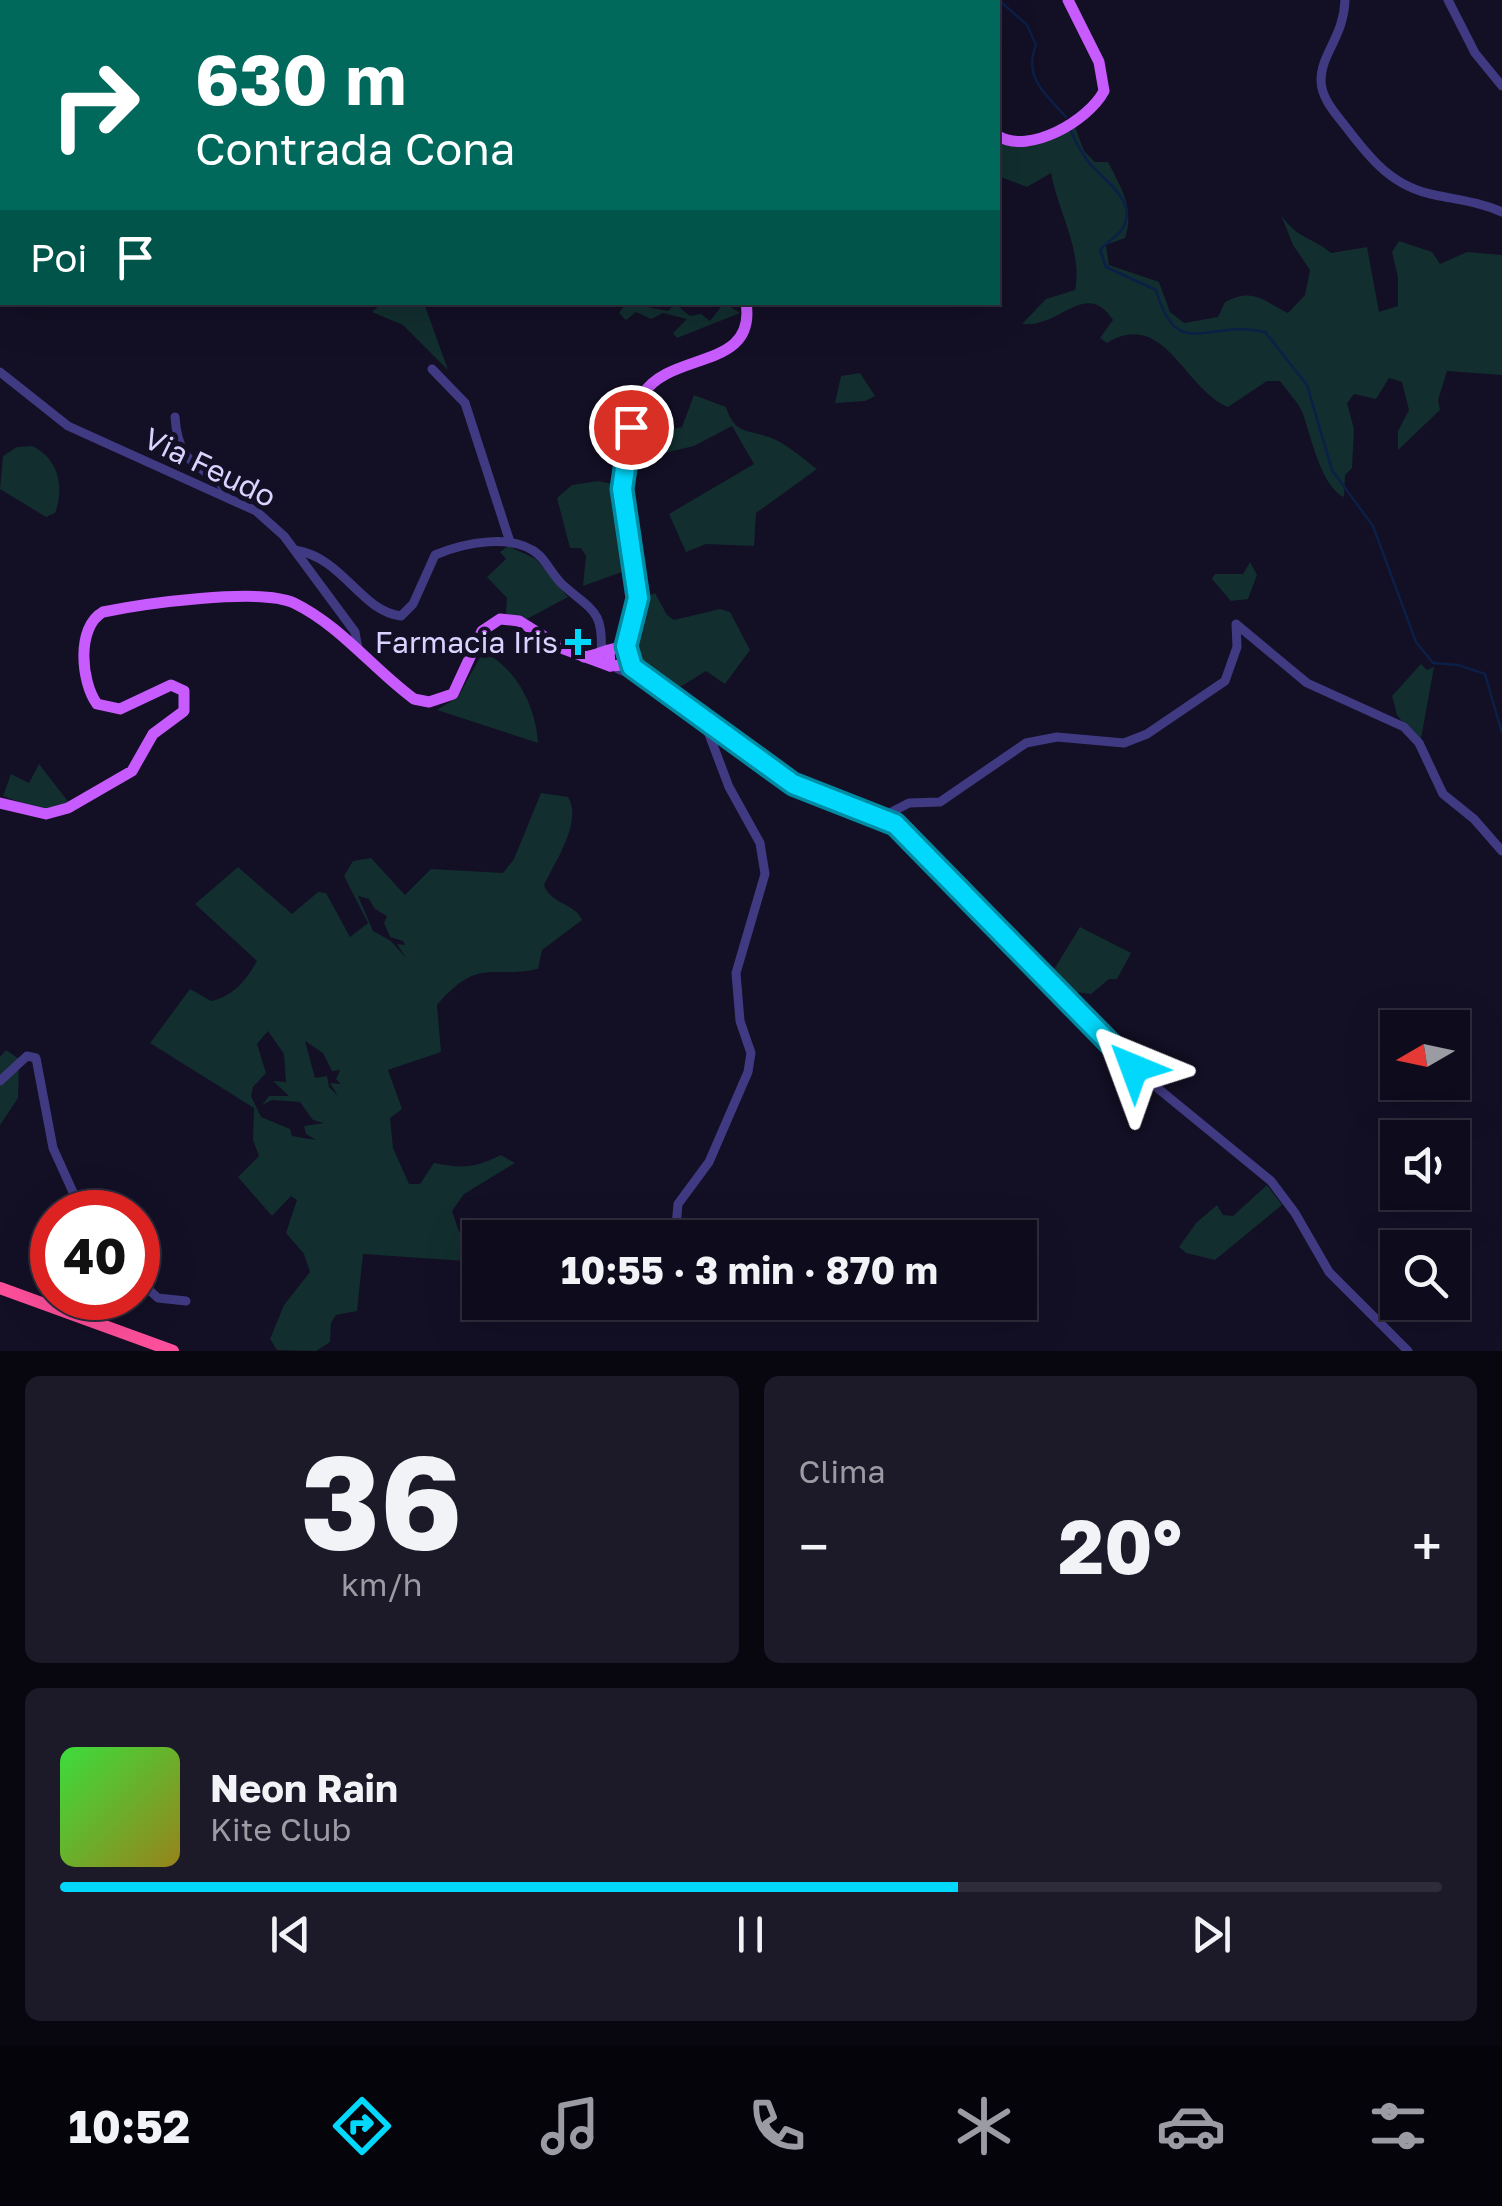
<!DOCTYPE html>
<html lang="it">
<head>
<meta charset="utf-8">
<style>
	:root { --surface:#0e0b1c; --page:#1c1929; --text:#f1f3f6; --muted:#9b9ba3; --line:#2e2b3b; --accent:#02d8fc }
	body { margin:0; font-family:"Golos Text",sans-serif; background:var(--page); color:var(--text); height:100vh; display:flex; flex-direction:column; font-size:38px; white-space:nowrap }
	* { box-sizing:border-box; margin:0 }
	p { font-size:32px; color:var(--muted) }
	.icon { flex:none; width:55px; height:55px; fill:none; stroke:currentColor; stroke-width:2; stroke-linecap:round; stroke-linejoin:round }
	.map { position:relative; height:1351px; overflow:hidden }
	.drawer { display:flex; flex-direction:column; gap:25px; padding:25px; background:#08060f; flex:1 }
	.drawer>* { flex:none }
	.top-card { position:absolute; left:0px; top:0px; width:1000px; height:305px; box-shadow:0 10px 40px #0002,0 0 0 2px var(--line); background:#00695c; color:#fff; overflow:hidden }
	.needle { width:65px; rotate:261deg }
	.fabs { position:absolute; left:1380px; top:1010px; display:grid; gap:20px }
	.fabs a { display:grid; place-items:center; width:90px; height:90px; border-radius:0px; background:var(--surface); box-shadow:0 10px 40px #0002,0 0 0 2px var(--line); font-size:50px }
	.speed { position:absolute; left:30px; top:1190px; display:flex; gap:20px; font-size:50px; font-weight:700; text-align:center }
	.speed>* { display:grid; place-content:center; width:130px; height:130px; border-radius:50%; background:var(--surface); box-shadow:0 10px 40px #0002,0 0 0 2px var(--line); line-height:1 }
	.speed .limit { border:15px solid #d22; background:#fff; color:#111 }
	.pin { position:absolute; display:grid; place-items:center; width:85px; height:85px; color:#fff; margin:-42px; border:5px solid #fff; border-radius:50%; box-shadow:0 2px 10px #0007 }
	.me { position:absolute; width:110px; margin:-55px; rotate:316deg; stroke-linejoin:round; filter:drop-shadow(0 0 8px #0008) }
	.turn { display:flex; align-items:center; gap:35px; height:210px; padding:0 30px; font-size:45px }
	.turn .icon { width:130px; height:130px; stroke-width:2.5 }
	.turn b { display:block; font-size:70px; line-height:85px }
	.then { display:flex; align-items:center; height:95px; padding:0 30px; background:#0003; gap:20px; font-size:38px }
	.big { font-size:75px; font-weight:700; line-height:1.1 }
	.drawer .widget { flex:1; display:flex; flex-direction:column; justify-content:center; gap:15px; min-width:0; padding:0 35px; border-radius:15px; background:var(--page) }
	.drawer .dial { align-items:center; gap:0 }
	.dial b { font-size:130px; line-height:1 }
	.song { display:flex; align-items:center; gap:30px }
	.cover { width:120px; height:120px; border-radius:15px; background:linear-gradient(135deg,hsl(120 70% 55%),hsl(50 70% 35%)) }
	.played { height:10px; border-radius:5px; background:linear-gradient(90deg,var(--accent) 65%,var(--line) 65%) }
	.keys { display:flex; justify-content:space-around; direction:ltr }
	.heat { display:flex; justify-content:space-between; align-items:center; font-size:55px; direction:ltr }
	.drawer .tiles { flex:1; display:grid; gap:25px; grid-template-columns:1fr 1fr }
	.widget:last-child { grid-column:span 2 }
	.trip { position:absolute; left:462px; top:1220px; width:575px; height:100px; border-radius:0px; background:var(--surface); box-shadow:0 10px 40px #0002,0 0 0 2px var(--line); font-weight:700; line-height:100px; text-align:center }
	.dock { display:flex; height:160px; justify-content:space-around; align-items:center; background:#06040b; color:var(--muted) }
	.dock .icon { width:70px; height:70px }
	.dock .on { color:var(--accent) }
	.dock b { font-size:45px; color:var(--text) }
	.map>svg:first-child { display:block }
	.green { fill:#122e2f; fill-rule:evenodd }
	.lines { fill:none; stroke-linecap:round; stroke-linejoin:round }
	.stream { stroke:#0c1f46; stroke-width:2.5 }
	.minor { stroke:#403a83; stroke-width:9 }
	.major { stroke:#c85bfe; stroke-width:11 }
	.highway { stroke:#fe4f9b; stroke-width:12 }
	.route-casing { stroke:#018ca4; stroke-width:25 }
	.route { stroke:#02d8fc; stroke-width:18 }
	.poi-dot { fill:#02d8fc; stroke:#130f25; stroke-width:4 }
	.labels { text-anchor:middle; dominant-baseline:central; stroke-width:10; stroke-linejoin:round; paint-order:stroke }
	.street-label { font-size:30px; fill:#dad3ff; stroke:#130f25 }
	.poi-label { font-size:30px; fill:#dad3ff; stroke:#130f25; text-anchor:end }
</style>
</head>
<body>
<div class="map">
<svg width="1502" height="1351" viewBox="0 0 1502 1351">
	<rect width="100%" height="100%" fill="#130f25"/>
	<g class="green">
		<path d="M 1075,127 L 1084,151 L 1095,162 L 1108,162 C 1121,188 1135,208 1125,238 L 1106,245 L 1109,265 L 1159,282 L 1170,312 L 1184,323 L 1218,317 L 1225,302 C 1254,287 1263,301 1288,313 L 1305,295 L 1310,270 L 1293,245 L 1281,215 C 1298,240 1311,236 1331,253 L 1367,247 L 1379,312 L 1398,306 L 1398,277 L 1392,252 L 1399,241 L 1432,252 L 1440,264 L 1467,252 L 1502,255 L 1502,375 L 1447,371 L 1438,400 L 1440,410 L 1398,450 L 1398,431 L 1409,410 L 1402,382 L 1389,378 L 1376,399 L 1354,394 L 1347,403 L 1354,429 L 1352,468 L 1345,475 L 1344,497 C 1321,487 1311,436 1303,414 C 1299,403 1287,391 1280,381 L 1267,381 L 1228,407 C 1184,389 1164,308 1107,343 L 1100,338 L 1113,320 C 1085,278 1060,329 1022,324 L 1046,299 L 1075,290 C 1083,251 1058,212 1051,173 L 1027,187 L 998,176 L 998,141 C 1027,154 1047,140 1075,127 Z"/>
		<path d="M 382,303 L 424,303 L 448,370 L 403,325 L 372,312 Z"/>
		<path d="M 626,303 L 668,311 L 675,304 L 690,316 L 701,314 L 710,321 L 724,303 L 740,313 L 677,338 L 673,333 L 687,319 L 663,313 L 651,319 L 636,312 L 626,320 L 619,313 Z"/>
		<path d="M 860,373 L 875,396 L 865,401 L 835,403 L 841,376 Z"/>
		<path d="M 694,395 L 726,407 C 735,434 745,429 769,437 C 785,442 803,459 817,469 L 756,513 L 754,546 L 706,544 L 686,552 L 669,514 L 754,464 L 732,426 L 694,446 L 630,461 L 634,437 L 682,427 Z"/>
		<path d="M 32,446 C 58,458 65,487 55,513 L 46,517 L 0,489 L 3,456 L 17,447 Z"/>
		<path d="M 598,481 L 618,485 L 630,569 L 583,586 L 586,556 L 581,548 L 570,548 L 557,498 L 572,485 Z"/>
		<path d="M 508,546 L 536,559 L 568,597 L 525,620 L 506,614 L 507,598 L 487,577 L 506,559 L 500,552 Z"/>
		<path d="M 1250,562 L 1257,575 L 1248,599 L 1231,601 L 1212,579 L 1215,574 L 1243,574 Z"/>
		<path d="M 655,593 L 667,615 L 674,620 L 720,609 L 730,612 L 750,650 L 725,684 L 706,671 L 680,687 L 640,669 C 623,642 646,624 645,597 Z"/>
		<path d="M 483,652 C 516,667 536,707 538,743 L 437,710 L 458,697 Z"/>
		<path d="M 1421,664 L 1427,670 L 1434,667 L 1420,744 L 1397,715 L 1392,696 Z"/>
		<path d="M 39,764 L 70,804 L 47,812 L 3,796 L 11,774 L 29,783 Z"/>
		<path d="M 541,793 L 568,797 C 583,821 555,862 544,885 C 550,904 575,903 582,920 L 542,950 L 538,969 C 488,979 479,957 437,1005 L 441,1052 L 388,1070 L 402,1109 L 390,1118 L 393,1148 L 409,1184 L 420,1184 L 434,1163 C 463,1169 474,1168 501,1155 L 515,1163 L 464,1194 L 452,1211 L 459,1232 L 470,1237 L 465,1241 L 466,1261 L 363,1254 L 357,1311 L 336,1315 L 331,1323 L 330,1342 L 316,1351 L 277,1350 L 270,1339 L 284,1305 L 310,1272 L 304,1254 L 286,1233 L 297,1200 L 291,1196 L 272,1216 L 238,1177 L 259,1156 L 253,1140 L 254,1108 L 150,1043 L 190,989 L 211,1001 C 234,996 246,980 257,961 L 195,904 L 238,867 L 292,914 L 318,892 L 326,893 L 350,937 L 368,923 L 344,876 L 353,861 L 371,858 L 405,895 L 431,869 L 503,873 L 514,859 ZM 358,896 L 369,899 L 375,909 L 387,916 L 384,923 L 390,937 L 403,941 L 405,945 L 397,944 L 406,958 L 391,941 L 373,931 ZM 268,1031 L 284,1054 L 286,1082 L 273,1081 L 289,1096 L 269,1096 L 262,1105 L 272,1100 L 300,1102 L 313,1120 L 324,1123 L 304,1126 L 306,1134 L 316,1140 L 292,1136 L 290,1129 L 261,1117 L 251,1096 L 253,1087 L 266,1073 L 257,1044 ZM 305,1041 L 323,1053 L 332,1071 L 340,1070 L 336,1079 L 341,1084 L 330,1083 L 338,1096 L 329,1087 L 327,1076 L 315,1078 Z"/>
		<path d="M 1080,927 L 1131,953 L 1117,979 L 1109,979 L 1091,994 L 1076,992 L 1053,971 Z"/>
		<path d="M 6,1050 L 19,1059 L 18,1098 L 0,1125 L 0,1057 Z"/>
		<path d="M 1267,1185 L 1282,1205 L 1215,1260 L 1186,1253 L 1179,1247 L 1196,1223 L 1217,1205 L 1223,1215 L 1233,1216 Z"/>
	</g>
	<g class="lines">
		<g class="stream">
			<path d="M 999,0 L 1027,25 L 1036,45 C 1023,77 1045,94 1066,117"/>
			<path d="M 1071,131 C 1075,141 1081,151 1087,160 C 1099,178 1139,198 1123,228 C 1119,235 1106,243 1100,250 L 1106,267 L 1156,290 C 1177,364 1208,318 1265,332 L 1307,385 L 1332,470 L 1373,526 L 1416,642 L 1433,663 L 1458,665 L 1485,674 L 1502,733"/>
		</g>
		<g class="minor">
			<path d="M 2,0 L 3,2"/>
			<path d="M 1345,0 C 1344,36 1321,54 1321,80 C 1321,98 1335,113 1346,127 C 1371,160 1393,187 1435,195 C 1459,200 1479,202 1502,212"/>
			<path d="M 1448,0 L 1475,53 L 1502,86"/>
			<path d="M 432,369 L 465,403 L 510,542"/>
			<path d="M 0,372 L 68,426 L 256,511 L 284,536 L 355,632 L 358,649"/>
			<path d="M 175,417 C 179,477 213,462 230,498"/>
			<path d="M 295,550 C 344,558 360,611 401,616 L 413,604 L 435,555 C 463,543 514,532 539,555 C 548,564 554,577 563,585 C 592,611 604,610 601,654"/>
			<path d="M 618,669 C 684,694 731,747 790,783 C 828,805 874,807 909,835 L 1133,1068 L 1271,1181 L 1295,1213 L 1329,1272 L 1408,1351"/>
			<path d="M 882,817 L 909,803 L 940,802 L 1026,743 L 1057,737 L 1124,743 L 1147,734 L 1225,681 L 1237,647 L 1236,624 L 1307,683 L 1404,727 L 1419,743 L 1443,794 L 1474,819 L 1502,851"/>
			<path d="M 0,1081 L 27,1056 L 36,1058 L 53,1148 L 82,1212"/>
			<path d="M 675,1238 L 678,1204 L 709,1162 L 748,1072 L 751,1053 L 740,1021 L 736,973 L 765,874 L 760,843 L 729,787 L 704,721"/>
			<path d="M 138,1280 L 158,1298 L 186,1301"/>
			<path d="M 689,1302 L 690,1308"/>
		</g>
		<g class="major">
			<path d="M 838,0 L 840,2"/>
			<path d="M 873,0 L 875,2"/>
			<path d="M 998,136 C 1029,155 1088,121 1104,91 L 1099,62 L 1068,0"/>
			<path d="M 627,655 C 626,634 640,617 638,596 C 632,531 604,455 643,394 C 672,350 757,371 746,302"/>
			<path d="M 584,657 C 597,656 608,648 619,648 L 627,655 L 624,665 L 610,666 L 609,650"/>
			<path d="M 0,803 L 46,814 L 68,808 L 132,771 L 153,734 L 184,711 L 184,691 L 171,685 L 120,709 L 97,704 C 81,682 76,627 103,612 C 142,604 260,587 294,603 C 341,626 373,669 414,699 L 429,702 L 453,694 L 482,631 L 500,619 L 519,621 L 564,649 L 610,666"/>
		</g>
		<path class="highway" d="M 0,1288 L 173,1351"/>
	</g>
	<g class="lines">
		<defs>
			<path id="route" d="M 631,427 L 622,489 L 638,598 L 626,646 L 632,667 L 793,784 L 895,824 L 1134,1068"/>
		</defs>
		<use href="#route" class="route-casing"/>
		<use href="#route" class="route"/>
	</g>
	<path class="poi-dot" d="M573 627h10v10h10v10h-10v10h-10v-10h-10v-10h10z"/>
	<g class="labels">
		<g class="street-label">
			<text transform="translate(210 467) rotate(26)">Via Feudo</text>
		</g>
		<g class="poi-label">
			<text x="558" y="642">Farmacia Iris</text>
		</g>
	</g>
</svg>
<div class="fabs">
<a><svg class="needle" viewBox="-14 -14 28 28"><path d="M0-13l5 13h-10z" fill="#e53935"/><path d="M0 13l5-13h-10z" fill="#9b9ba3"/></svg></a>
<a><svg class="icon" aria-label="sound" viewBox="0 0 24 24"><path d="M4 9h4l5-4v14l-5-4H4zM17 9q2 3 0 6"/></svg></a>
<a><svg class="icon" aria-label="search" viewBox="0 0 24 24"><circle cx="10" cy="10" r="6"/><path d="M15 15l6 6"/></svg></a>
</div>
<div class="speed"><div class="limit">40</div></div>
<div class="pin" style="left:631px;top:427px;background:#d93025"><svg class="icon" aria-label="arrive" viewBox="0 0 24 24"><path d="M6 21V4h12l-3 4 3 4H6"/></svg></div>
<svg class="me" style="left:1134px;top:1068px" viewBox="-20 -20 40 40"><path d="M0-17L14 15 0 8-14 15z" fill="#02d8fc" stroke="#fff" stroke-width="4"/></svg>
<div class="trip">10:55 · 3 min · 870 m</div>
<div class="top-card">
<div class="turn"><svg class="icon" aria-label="right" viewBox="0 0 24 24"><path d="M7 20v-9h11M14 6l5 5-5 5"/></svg><div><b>630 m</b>Contrada Cona</div></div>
<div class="then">Poi<svg class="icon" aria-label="arrive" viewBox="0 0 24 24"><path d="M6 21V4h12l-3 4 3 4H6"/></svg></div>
</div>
</div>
<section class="drawer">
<div class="tiles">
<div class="widget dial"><b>36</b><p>km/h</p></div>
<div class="widget"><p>Clima</p>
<div class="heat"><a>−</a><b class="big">20°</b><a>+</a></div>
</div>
<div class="widget">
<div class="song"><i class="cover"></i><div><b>Neon Rain</b><p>Kite Club</p></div></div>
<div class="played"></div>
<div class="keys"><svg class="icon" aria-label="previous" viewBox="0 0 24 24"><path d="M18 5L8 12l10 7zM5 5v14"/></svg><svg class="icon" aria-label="pause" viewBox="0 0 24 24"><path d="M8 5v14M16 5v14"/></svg><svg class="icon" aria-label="next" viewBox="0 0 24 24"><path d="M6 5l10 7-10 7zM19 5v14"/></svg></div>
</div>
</div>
</section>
<nav class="dock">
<b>10:52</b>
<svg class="icon on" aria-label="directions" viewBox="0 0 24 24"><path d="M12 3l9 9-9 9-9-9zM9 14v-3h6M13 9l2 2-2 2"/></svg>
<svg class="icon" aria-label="music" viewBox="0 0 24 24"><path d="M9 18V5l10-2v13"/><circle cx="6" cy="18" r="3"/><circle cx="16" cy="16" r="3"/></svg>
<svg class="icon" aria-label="phone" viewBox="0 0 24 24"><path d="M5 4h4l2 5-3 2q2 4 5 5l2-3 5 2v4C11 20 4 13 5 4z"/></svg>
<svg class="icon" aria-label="climate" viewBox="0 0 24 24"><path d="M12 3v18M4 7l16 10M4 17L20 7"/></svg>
<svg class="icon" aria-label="car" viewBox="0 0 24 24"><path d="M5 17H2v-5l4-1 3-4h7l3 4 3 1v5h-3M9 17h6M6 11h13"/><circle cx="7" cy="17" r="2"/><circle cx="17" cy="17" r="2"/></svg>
<svg class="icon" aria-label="filters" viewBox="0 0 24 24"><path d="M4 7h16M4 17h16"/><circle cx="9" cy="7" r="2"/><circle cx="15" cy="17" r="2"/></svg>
</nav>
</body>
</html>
